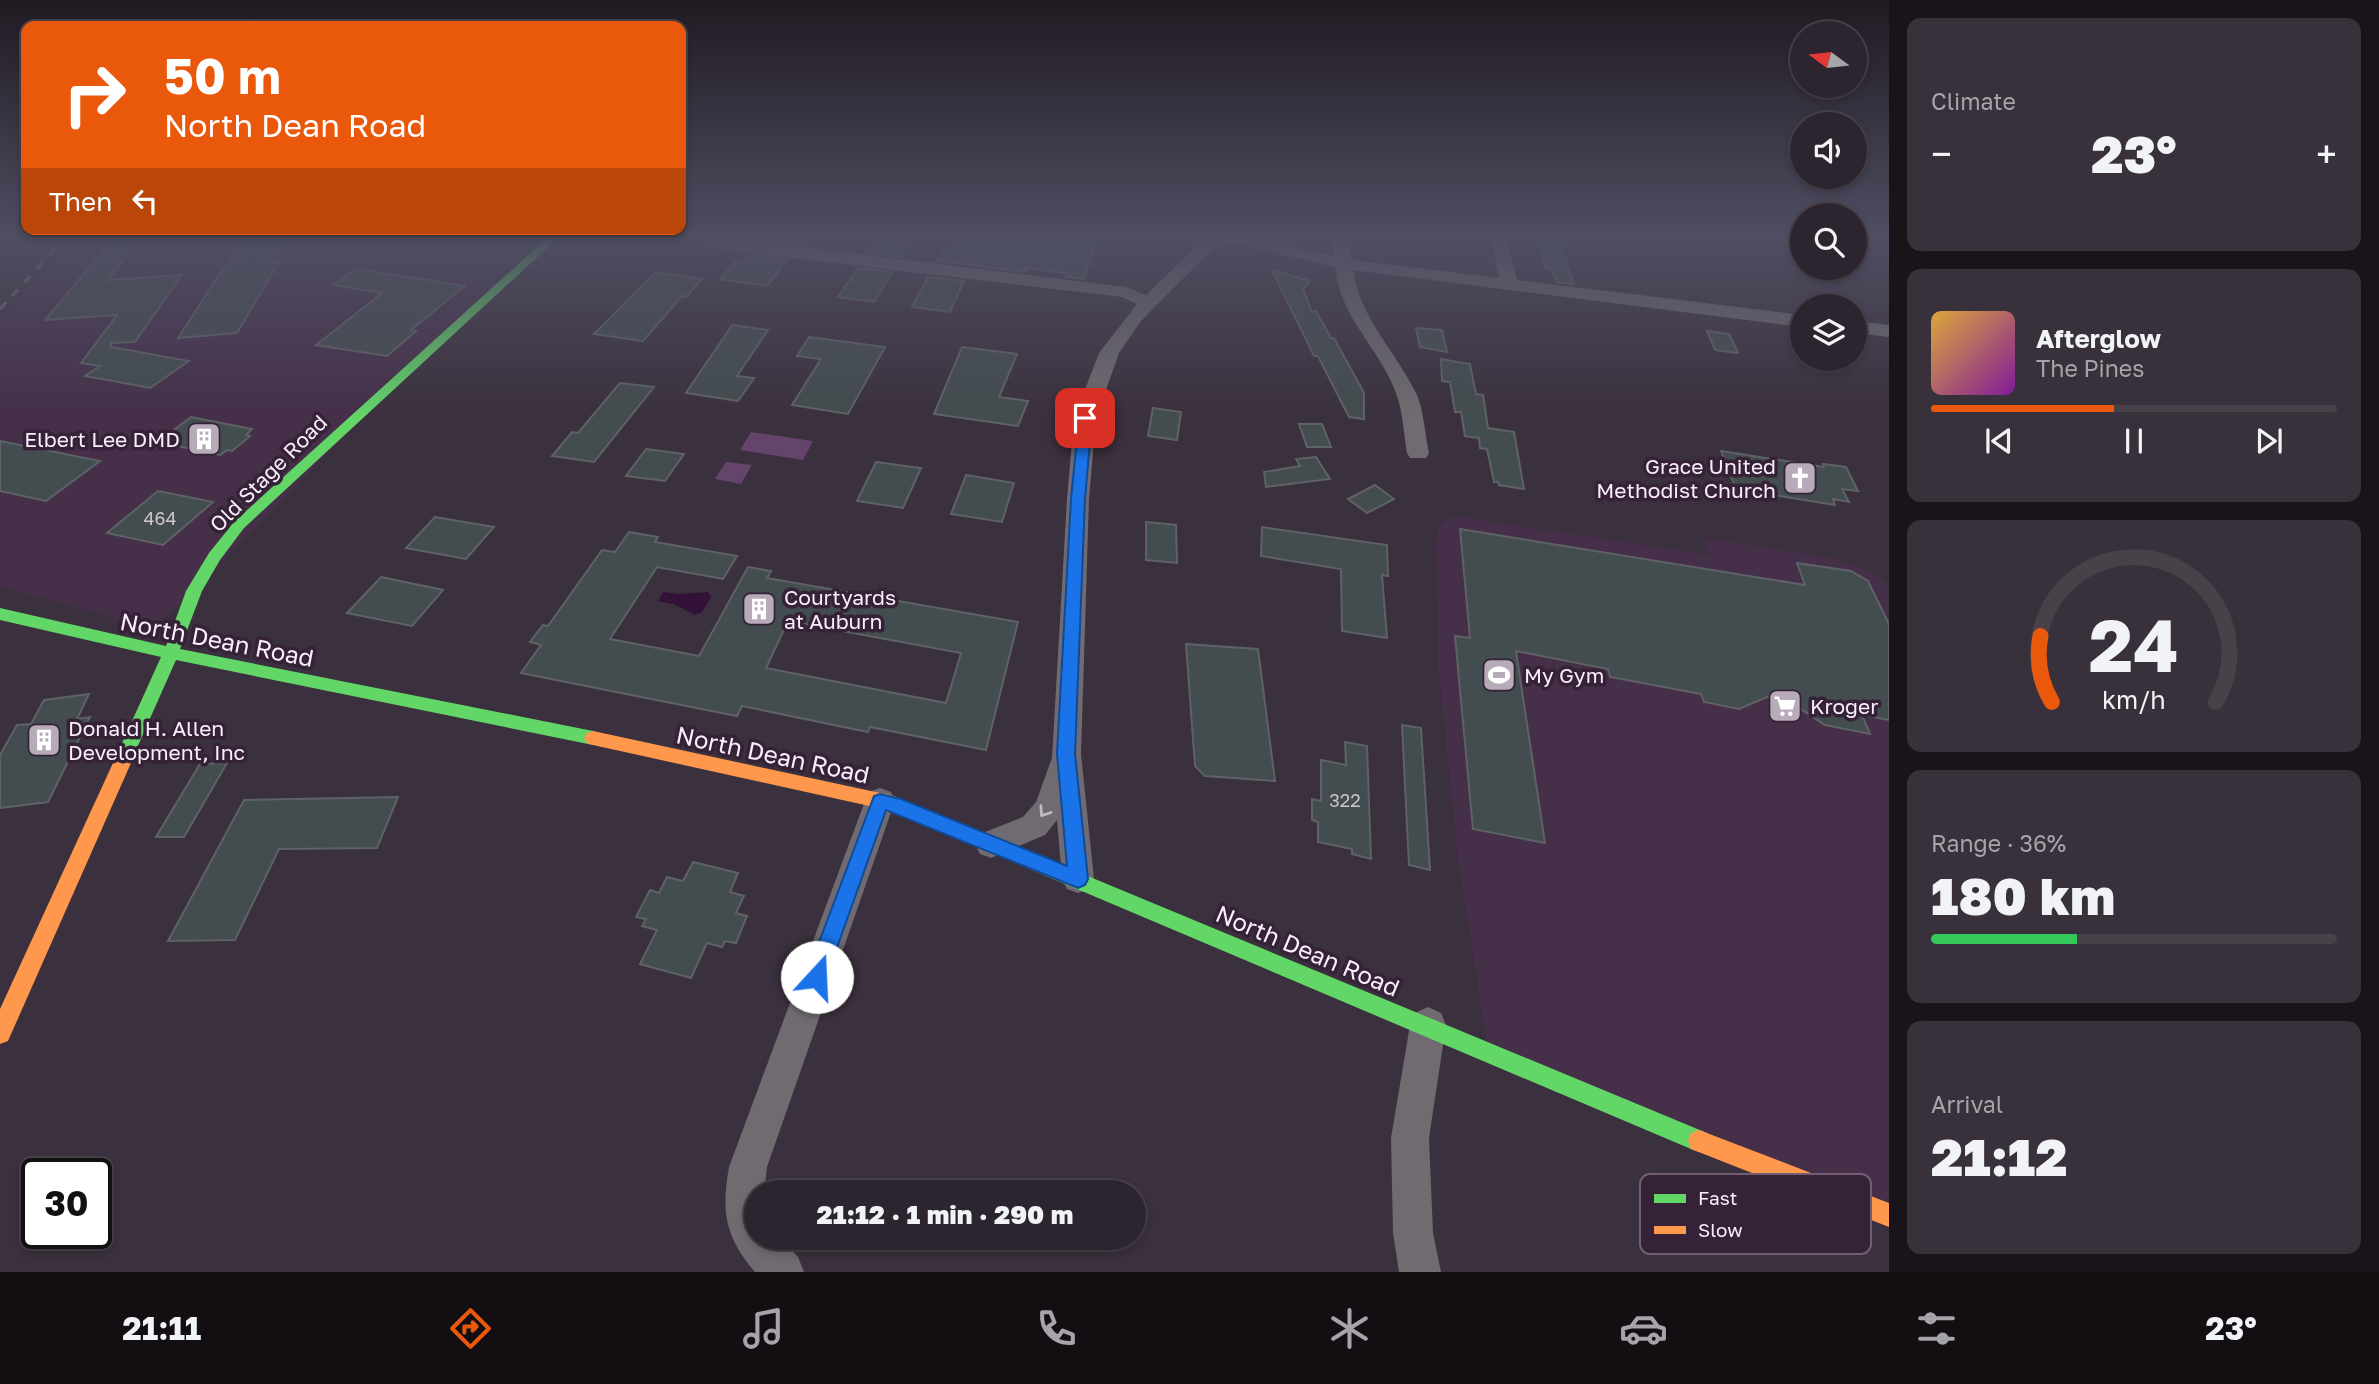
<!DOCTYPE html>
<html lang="en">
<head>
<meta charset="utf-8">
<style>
	:root { --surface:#2c242e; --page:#38303a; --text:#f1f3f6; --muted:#a6a4aa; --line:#48414a; --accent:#ea580c }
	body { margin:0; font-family:"Golos Text",sans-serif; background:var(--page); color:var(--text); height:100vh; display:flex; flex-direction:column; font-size:26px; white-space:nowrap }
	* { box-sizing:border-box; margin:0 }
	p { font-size:23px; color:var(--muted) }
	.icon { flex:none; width:38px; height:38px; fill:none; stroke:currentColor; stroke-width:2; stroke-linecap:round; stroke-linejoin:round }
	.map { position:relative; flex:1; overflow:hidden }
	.drawer { display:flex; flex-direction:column; gap:18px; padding:18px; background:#181419; width:490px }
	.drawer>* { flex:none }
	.banner { position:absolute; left:21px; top:21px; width:665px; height:214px; border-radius:14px; box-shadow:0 4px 10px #0003,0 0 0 2px var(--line); background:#ea580c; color:#fff; overflow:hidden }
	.needle { width:46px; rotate:285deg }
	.buttons { position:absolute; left:1790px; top:21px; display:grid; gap:14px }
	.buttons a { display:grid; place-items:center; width:77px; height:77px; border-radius:50%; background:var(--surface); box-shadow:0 4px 10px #0003,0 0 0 2px var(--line); font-size:35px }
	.speed { position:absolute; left:21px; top:1158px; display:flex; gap:14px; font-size:35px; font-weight:700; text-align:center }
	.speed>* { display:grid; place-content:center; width:91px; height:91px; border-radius:50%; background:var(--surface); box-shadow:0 4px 10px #0003,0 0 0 2px var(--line); line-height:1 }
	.speed .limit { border:4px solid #111; border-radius:10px; background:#fff; color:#111 }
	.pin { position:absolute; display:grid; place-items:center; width:60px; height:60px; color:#fff; margin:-30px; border-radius:14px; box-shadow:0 4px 10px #0006 }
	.me { position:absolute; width:77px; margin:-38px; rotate:20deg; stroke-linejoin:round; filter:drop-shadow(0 0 5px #0008) }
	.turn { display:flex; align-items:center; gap:24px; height:147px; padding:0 28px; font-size:32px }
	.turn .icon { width:91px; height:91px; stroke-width:2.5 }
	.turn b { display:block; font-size:49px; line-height:60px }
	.then { display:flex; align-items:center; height:66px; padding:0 28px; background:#0003; gap:14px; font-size:26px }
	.big { font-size:52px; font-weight:800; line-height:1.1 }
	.drawer .tile { flex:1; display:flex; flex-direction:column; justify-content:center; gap:10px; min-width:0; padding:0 24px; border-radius:14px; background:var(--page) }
	.drawer .dial { align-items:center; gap:0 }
	.dial svg { height:182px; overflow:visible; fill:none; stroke:var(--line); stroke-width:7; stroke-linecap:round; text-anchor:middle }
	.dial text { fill:var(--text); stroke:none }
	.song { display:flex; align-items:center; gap:21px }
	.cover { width:84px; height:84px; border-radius:10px; background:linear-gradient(135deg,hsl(40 70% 55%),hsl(290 70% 35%)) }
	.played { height:7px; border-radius:4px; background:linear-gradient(90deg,var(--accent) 45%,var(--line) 45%) }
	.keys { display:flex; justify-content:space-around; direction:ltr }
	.heat { display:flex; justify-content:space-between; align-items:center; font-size:38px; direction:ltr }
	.charge { height:10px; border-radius:5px; background:linear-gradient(90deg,#34c759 36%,var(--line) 0) }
	.trip { position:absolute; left:744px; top:1180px; width:402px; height:70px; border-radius:35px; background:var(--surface); box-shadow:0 4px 10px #0003,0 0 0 2px var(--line); font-weight:800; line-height:70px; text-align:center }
	.tabs { display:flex; height:112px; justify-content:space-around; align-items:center; background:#120e12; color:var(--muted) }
	.tabs .icon { width:49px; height:49px }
	.tabs .current { color:var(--accent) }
	.tabs b { font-size:32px; color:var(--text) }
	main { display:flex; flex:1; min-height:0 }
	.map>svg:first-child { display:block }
	.built { fill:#452f49 }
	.green { fill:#65446b }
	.water { fill:#331138 }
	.building { fill:#434c4e; stroke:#5f6265; stroke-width:2; fill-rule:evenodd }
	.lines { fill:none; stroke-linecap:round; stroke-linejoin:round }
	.street { fill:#706b70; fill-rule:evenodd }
	.fast { fill:#63d668; fill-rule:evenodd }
	.slow { fill:#ff974d; fill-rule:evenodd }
	.rail { stroke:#726c73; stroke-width:3.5; stroke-dasharray:9 9; stroke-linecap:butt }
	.oneway { stroke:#c3b9c4 }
	.route { fill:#1a73e8; stroke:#114b97; stroke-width:2 }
	.labels { text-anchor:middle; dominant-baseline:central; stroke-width:7; stroke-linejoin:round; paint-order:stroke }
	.number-label { font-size:18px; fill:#ccc5d0 }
	.poi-label { font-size:21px; fill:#faedfc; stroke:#352237; text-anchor:start }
	.street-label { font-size:21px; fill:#faedfc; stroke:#352237 }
	.near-street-label { font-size:24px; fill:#faedfc; stroke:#352237 }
	.key { fill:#352237; stroke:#705f72; stroke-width:2 }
	.key-label { font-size:19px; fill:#faedfc }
</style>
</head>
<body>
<main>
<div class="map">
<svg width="1889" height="1272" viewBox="0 0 1889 1272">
	<rect width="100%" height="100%" fill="#3b303d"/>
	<g class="built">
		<path d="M 74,238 L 546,238 L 479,299 L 168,616 L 147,626 L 0,587 L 0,319 Z"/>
		<path d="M 1454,516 L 1709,555 L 1705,538 L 1836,559 L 1874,573 L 1886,583 L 1889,588 L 1889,1213 L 1488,1050 L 1458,860 L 1438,663 L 1436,542 L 1438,530 L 1444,521 Z"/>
	</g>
	<g class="green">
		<path d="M 751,432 L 813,441 L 803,460 L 740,450 Z"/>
		<path d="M 726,462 L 752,465 L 741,484 L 715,479 Z"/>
	</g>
	<path class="water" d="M 663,592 L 679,594 L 708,592 L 711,597 L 702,612 L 695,615 L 673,604 L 658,601 Z"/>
	<g class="building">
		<path d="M 114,238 L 141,238 L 108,280 L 182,275 L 135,342 L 111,343 L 111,347 L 189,361 L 150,388 L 85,376 L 100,366 L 81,363 L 117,315 L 45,320 Z"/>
		<path d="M 243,238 L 262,238 L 263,240 L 288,239 L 273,262 L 279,262 L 237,333 L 178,338 Z"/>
		<path d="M 959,238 L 1097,238 L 1084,279 L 1066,277 L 1067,273 L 1026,268 L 1025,272 L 937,261 L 942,251 L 952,252 Z"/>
		<path d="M 1539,238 L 1558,238 L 1574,284 L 1557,282 L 1551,269 L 1545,268 L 1538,240 L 1540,241 Z"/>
		<path d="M 875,243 L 908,247 L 902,257 L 868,253 Z"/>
		<path d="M 750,255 L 787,260 L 767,286 L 720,279 L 735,262 L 743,263 Z"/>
		<path d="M 858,268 L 892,272 L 874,302 L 838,297 Z"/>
		<path d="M 356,269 L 465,286 L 411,330 L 416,331 L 387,356 L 316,345 L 382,293 L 334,285 Z"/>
		<path d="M 1272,270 L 1310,281 L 1303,289 L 1312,312 L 1316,311 L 1331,338 L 1334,338 L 1364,393 L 1364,419 L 1349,417 L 1318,356 L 1314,356 Z"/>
		<path d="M 656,272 L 702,279 L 686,297 L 682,296 L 643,341 L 594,334 Z"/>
		<path d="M 928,277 L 964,281 L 950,312 L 912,307 Z"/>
		<path d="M 732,325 L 768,330 L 737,376 L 754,378 L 738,401 L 686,393 Z"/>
		<path d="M 1416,328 L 1442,330 L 1447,352 L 1420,347 Z"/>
		<path d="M 1707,331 L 1729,334 L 1738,353 L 1715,350 Z"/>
		<path d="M 809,337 L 885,347 L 848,414 L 792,405 L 821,359 L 797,356 Z"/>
		<path d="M 962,347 L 1017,354 L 999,397 L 1028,401 L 1018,426 L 934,414 Z"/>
		<path d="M 1441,359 L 1470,364 L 1476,394 L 1483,395 L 1488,428 L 1514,432 L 1524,489 L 1499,485 L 1498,482 L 1494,482 L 1487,449 L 1480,448 L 1479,438 L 1465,436 L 1461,412 L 1455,412 L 1450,382 L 1442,381 Z"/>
		<path d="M 620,383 L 654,387 L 594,462 L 552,456 L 572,432 L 578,433 Z"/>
		<path d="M 1153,408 L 1181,412 L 1177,440 L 1148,436 Z"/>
		<path d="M 191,417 L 252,429 L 246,435 L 250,436 L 232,451 L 227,450 L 220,455 L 158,442 Z"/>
		<path d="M 1299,424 L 1322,424 L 1331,447 L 1307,447 Z"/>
		<path d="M 0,441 L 100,461 L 46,501 L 0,491 Z"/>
		<path d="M 646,449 L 684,454 L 665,481 L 626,476 Z"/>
		<path d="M 1721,451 L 1824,467 L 1823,464 L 1846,467 L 1858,491 L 1842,489 L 1849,502 L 1833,499 L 1835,505 L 1736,489 Z"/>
		<path d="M 1316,457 L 1330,479 L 1266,487 L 1264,472 L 1300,466 L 1296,459 Z"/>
		<path d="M 876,462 L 921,468 L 903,508 L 857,501 Z"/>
		<path d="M 966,475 L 1014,483 L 1002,522 L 951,514 Z"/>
		<path d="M 1375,485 L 1394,499 L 1367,513 L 1348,499 Z"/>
		<path d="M 158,491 L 213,502 L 163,545 L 107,533 Z"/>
		<path d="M 435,517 L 494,527 L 466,559 L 406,548 Z"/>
		<path d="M 1146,522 L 1176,525 L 1177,563 L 1146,560 Z"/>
		<path d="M 1262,527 L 1387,545 L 1388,576 L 1382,575 L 1387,638 L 1342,631 L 1341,569 L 1261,556 Z"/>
		<path d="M 1460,529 L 1805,585 L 1797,563 L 1851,571 L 1868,581 L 1889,624 L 1889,720 L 1862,715 L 1870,734 L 1825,725 L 1790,702 L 1767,697 L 1739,709 L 1704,702 L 1701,694 L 1610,677 L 1608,669 L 1516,651 L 1545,843 L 1473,829 L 1455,636 L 1470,638 Z"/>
		<path d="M 629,532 L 658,537 L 655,542 L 737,556 L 723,579 L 657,567 L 610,639 L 699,656 L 748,567 L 771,571 L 767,578 L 1018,622 L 986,750 L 870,727 L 868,732 L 742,706 L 737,716 L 521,673 L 541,645 L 530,642 L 543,625 L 548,626 L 602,550 L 615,552 ZM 788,621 L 961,653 L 946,703 L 766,668 Z"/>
		<path d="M 381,577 L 443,590 L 412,626 L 347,613 Z"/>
		<path d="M 1186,644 L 1258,649 L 1275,781 L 1205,776 L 1195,766 Z"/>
		<path d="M 89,694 L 77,719 L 90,717 L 48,802 L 0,808 L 0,755 L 17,725 L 31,724 L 44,700 Z"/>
		<path d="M 1402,725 L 1421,728 L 1430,870 L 1409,865 Z"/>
		<path d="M 1345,742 L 1367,746 L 1371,859 L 1352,854 L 1352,849 L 1318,842 L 1318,822 L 1312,820 L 1312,799 L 1321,801 L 1321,760 L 1346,765 Z"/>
		<path d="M 227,763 L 184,837 L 156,837 L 200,764 Z"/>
		<path d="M 398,797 L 377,848 L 279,849 L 235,940 L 168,941 L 244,800 Z"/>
		<path d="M 693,862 L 738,873 L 730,892 L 744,896 L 736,913 L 747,916 L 736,943 L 725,941 L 722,947 L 707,943 L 691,978 L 640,964 L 657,930 L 642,926 L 646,919 L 636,917 L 650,890 L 659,893 L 667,877 L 683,881 Z"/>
	</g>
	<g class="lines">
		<g class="street">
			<path d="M 708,238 L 752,241 L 1126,287 L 1146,295 L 1205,238 L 1250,238 L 1334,256 L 1333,238 L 1349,238 L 1352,260 L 1499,278 L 1491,238 L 1507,238 L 1517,280 L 1802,315 L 1802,327 L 1353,270 C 1359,317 1397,353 1417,395 C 1424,412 1425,435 1429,453 L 1426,458 L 1410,458 L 1407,453 C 1404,435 1403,416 1398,399 C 1383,350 1340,320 1335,267 L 1221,240 L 1141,321 L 1119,353 L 1096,418 L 1089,499 L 1081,754 L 1094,879 L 1089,889 L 1078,893 L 1067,889 L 1062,879 L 1057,820 L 1045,835 L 991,858 L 980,854 L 975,844 L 980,834 L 1023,817 L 1036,802 L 1052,758 L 1067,499 L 1074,418 L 1099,353 L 1137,304 L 1122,297 L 718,249 L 712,248 Z"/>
			<path d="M 1855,321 L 1889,325 L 1889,337 L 1855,333 Z"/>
			<path d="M 880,788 L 891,792 L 895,801 L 767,1167 L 764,1192 L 756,1192 L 756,1237 L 779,1237 L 798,1257 L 804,1272 L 755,1272 C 725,1237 721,1212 729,1167 L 865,801 L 869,792 Z"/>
			<path d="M 1428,1007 L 1441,1013 L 1446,1025 L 1429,1138 L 1433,1233 L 1441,1272 L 1399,1272 L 1393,1233 L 1391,1138 L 1410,1025 L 1415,1013 Z"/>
		</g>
		<g class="fast">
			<path d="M 547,238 L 558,238 L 244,528 L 220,560 L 202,591 L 180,649 L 593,731 L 599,733 L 602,738 L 599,743 L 593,745 L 176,660 L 128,768 L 122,770 L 116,768 L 113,763 L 161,657 L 0,620 L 0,608 L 166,646 L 186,591 L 209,553 L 234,522 Z"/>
			<path d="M 1013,845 L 1707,1133 L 1710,1141 L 1707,1149 L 1699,1152 L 1691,1149 L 1006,859 L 1004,853 L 1006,847 Z"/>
		</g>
		<g class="slow">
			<path d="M 593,731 L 894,796 L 1020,847 L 1022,853 L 1020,859 L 1013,861 L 892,811 L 593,745 L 587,743 L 584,738 L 587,733 Z"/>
			<path d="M 122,756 L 128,758 L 131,763 L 8,1041 L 0,1044 L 0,1009 L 113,763 L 116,758 Z"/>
			<path d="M 1699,1130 L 1889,1203 L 1889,1227 L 1691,1149 L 1688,1141 L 1691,1133 Z"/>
		</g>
		<path class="rail" d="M 0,309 L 65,238"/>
	</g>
	<defs><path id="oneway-chevron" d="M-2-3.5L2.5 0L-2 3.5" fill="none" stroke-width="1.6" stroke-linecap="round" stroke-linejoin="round" transform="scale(1.75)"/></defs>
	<use class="oneway" href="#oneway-chevron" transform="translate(1044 812) rotate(124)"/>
	<linearGradient id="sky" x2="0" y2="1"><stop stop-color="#201a22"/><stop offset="0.57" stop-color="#4f4e62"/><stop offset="1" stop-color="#4f4e62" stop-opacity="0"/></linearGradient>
	<rect width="1889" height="416" fill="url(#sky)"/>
	<path class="route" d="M 1085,414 L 1092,418 L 1085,499 L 1075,754 L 1088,879 L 1085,885 L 1078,888 L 1071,885 L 886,810 L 824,984 L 817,987 L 809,984 L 806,977 L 874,796 L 880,794 L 901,799 L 1067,866 L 1057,754 L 1071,499 L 1079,418 Z"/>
	<defs>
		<symbol id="building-square" viewBox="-11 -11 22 22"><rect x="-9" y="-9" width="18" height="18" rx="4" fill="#b7abb9" stroke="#352237"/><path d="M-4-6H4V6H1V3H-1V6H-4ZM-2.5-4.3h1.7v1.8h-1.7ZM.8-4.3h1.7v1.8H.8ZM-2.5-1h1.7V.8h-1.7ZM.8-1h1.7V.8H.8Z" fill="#fff"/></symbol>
		<symbol id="church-square" viewBox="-11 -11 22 22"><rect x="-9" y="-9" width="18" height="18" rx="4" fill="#b7abb9" stroke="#352237"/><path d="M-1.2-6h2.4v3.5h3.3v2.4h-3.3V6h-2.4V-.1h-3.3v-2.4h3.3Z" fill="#fff"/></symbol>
		<symbol id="stadium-square" viewBox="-11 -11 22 22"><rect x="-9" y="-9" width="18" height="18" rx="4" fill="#b7abb9" stroke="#352237"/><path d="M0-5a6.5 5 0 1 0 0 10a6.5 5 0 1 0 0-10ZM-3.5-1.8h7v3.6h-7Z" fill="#fff"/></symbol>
		<symbol id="supermarket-square" viewBox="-11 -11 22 22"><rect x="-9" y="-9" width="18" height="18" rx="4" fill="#b7abb9" stroke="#352237"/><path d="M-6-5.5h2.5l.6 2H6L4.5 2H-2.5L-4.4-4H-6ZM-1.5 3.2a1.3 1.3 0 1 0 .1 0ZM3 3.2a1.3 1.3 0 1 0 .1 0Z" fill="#fff"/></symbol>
	</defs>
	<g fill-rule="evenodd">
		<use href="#building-square" x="185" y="420" width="38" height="38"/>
		<use href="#church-square" x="1781" y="459" width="38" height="38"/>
		<use href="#building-square" x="740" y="590" width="38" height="38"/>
		<use href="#stadium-square" x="1480" y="656" width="38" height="38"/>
		<use href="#supermarket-square" x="1766" y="687" width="38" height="38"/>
		<use href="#building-square" x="25" y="721" width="38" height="38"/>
	</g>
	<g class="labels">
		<g class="number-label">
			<text x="160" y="518">464</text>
			<text x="1345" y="800">322</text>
		</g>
		<g class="poi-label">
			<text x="180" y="439" text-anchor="end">Elbert Lee DMD</text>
			<text x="1776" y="466" text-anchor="end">Grace United<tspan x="1776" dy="24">Methodist Church</tspan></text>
			<text x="784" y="597">Courtyards<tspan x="784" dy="24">at Auburn</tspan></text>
			<text x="1524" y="675">My Gym</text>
			<text x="1810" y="706">Kroger</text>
			<text x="68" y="728">Donald H. Allen<tspan x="68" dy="24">Development, Inc</tspan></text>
		</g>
		<g class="street-label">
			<text transform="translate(268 473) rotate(-45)">Old Stage Road</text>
		</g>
		<g class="near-street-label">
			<text transform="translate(217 639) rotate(11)">North Dean Road</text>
			<text transform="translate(773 754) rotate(12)">North Dean Road</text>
			<text transform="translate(1308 950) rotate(23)">North Dean Road</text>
		</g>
	</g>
	<rect x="1640" y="1174" width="231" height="80" rx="10" class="key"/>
	<rect x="1654" y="1194" width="32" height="9" fill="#63d668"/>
	<rect x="1654" y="1226" width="32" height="8" fill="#ff974d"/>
	<g class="key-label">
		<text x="1698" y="1205">Fast</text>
		<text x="1698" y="1237">Slow</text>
	</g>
</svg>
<div class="buttons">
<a><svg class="needle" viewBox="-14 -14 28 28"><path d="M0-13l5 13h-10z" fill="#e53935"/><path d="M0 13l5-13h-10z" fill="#a6a4aa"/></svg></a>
<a><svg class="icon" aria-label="sound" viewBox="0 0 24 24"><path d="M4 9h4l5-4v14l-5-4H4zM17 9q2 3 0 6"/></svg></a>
<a><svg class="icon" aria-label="search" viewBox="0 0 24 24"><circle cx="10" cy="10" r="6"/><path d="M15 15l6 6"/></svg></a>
<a><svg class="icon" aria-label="layers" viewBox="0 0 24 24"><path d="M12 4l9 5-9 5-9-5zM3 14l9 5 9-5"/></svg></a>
</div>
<div class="speed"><div class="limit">30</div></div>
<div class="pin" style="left:1085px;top:418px;background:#d93025"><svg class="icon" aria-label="arrive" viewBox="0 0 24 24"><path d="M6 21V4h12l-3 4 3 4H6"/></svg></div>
<svg class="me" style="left:817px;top:977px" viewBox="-20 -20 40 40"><circle r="19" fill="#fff"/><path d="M0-13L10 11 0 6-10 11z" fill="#1a73e8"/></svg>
<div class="trip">21:12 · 1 min · 290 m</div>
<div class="banner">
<div class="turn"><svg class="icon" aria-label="right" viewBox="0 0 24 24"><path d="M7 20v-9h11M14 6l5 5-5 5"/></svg><div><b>50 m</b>North Dean Road</div></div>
<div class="then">Then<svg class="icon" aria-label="left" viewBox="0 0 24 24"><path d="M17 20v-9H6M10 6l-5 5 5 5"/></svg></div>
</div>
</div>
<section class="drawer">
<div class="tile"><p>Climate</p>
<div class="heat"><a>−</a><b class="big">23°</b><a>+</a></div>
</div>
<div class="tile">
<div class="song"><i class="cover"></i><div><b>Afterglow</b><p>The Pines</p></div></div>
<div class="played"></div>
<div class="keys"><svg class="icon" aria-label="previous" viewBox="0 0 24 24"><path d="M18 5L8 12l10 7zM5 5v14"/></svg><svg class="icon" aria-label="pause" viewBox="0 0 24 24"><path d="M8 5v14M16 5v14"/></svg><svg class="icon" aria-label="next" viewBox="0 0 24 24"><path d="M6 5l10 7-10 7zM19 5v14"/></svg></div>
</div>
<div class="tile dial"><svg viewBox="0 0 100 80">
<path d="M14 69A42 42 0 1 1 86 69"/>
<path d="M14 69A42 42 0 0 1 9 40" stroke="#ea580c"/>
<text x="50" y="56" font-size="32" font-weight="700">24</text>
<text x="50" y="72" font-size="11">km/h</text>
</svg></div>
<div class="tile"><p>Range · 36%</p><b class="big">180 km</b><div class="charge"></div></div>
<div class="tile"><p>Arrival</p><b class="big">21:12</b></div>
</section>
</main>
<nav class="tabs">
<b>21:11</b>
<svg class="icon current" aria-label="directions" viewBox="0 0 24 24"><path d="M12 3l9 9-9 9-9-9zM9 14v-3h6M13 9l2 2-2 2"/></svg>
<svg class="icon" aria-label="music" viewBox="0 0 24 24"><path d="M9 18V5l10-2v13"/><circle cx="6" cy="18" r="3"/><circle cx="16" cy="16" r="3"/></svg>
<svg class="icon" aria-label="phone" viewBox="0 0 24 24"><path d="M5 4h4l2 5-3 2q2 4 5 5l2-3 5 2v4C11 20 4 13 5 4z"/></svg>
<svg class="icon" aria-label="climate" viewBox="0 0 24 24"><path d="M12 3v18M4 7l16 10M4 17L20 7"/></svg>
<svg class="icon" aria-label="car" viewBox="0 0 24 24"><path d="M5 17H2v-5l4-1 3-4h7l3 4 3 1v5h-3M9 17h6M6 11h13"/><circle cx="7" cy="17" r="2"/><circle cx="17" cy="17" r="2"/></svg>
<svg class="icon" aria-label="filters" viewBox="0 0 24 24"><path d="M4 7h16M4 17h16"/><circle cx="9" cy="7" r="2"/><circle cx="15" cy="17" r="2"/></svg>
<b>23°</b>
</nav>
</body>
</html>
